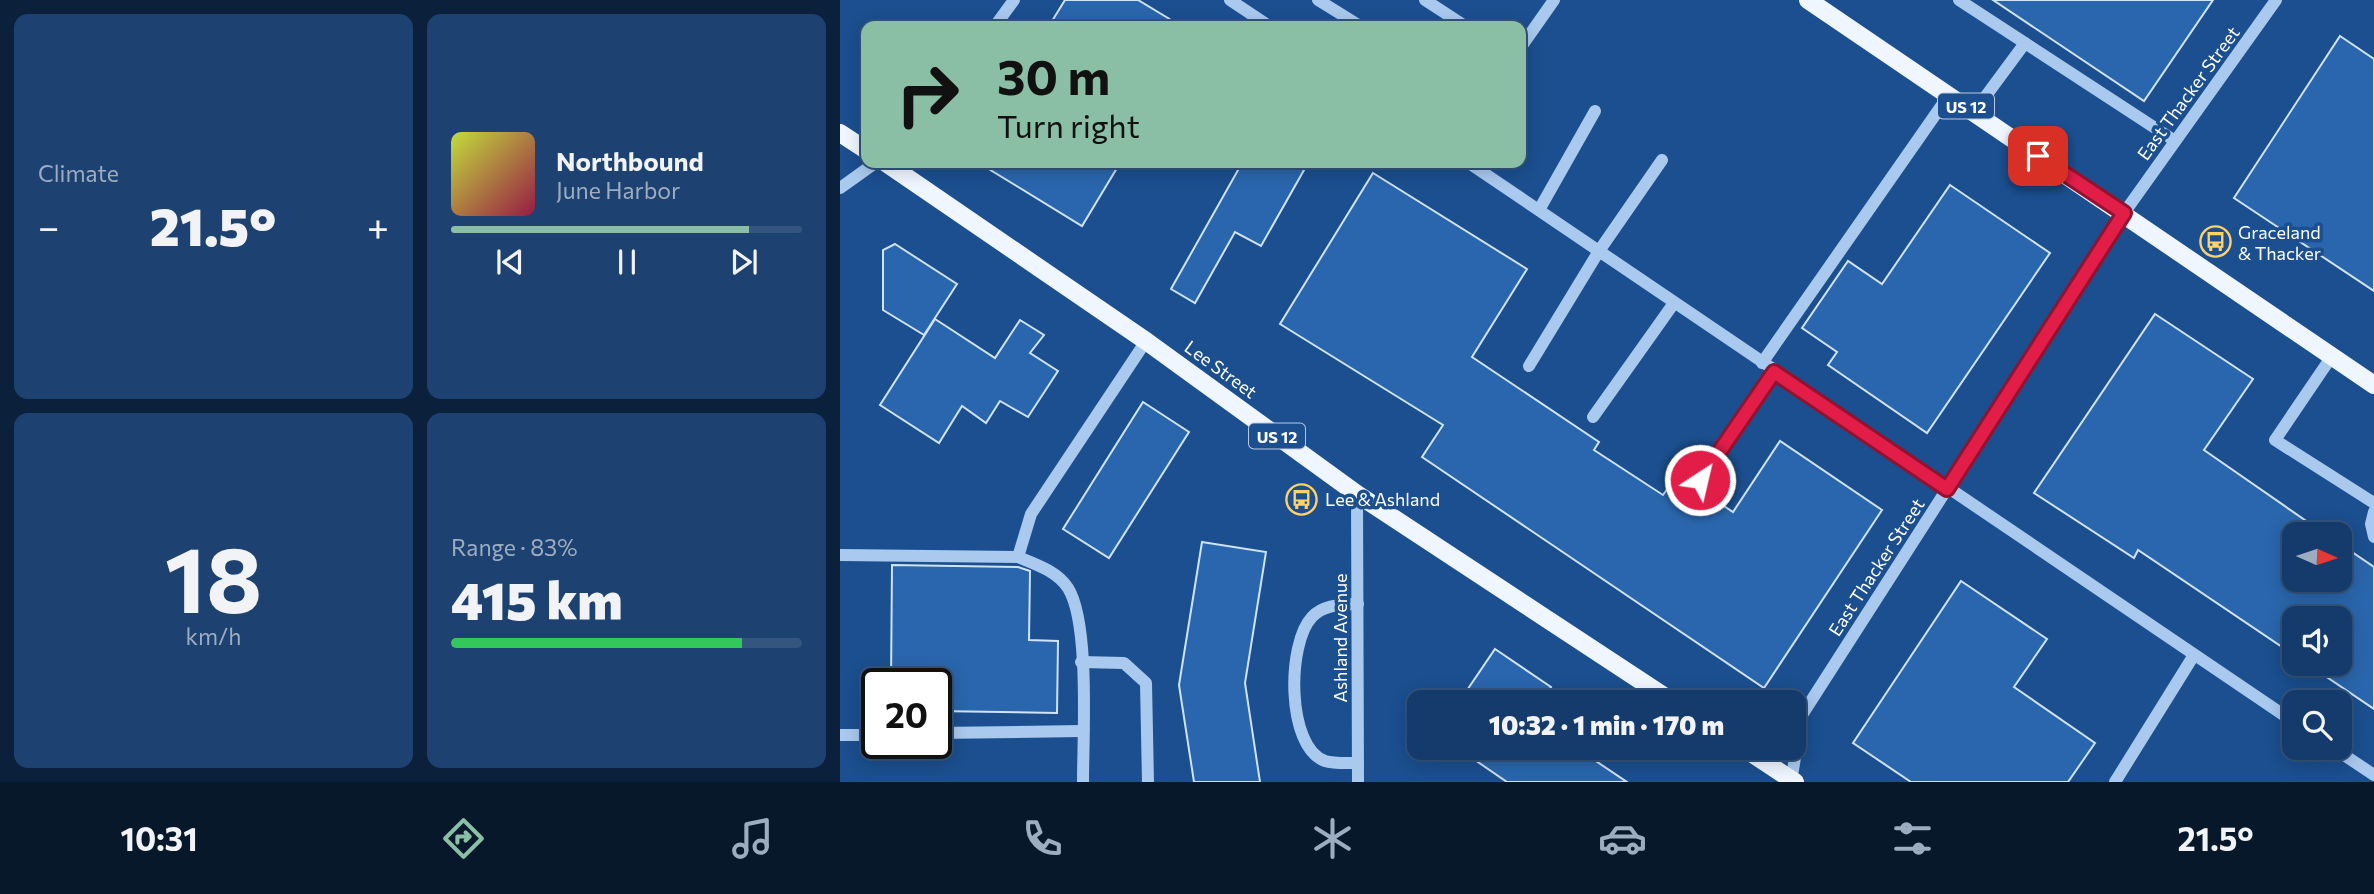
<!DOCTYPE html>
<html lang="en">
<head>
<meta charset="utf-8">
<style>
	:root { --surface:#143b6b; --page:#1d4271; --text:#f1f3f6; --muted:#9dadc1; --line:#33557e; --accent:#8abfa5 }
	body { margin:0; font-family:Commissioner,sans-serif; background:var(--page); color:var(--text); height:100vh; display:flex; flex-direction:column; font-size:26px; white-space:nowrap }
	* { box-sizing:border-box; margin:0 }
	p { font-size:23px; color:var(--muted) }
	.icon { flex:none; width:38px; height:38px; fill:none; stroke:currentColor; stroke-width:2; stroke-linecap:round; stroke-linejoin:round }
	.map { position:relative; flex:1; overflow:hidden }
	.drawer { display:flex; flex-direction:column; gap:14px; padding:14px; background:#0b203b; width:840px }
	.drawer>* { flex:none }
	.hud { position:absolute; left:21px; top:21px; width:665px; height:147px; border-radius:14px; box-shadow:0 4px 18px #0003,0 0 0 2px var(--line); background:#8abfa5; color:#111; overflow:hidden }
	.needle { width:46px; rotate:93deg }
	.fabs { position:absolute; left:1442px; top:522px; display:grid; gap:14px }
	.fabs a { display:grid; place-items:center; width:70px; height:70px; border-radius:14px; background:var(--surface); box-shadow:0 4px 18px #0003,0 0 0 2px var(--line); font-size:35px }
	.speed { position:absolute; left:21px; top:668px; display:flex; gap:14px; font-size:35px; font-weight:700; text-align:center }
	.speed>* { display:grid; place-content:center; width:91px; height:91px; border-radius:50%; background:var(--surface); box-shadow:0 4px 18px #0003,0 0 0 2px var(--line); line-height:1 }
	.speed .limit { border:4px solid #111; border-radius:10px; background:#fff; color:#111 }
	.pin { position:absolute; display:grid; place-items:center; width:60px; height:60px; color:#fff; margin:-30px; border-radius:14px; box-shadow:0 4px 10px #0006 }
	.me { position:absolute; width:77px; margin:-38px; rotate:35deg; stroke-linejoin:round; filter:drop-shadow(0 0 5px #0008) }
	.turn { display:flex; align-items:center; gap:24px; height:147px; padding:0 21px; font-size:32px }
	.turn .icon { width:91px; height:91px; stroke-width:2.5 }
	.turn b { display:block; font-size:49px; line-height:60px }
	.big { font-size:52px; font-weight:800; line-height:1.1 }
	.drawer .card { flex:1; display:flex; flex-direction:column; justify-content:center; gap:10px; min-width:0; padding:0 24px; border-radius:14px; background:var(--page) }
	.drawer .dial { align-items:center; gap:0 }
	.dial b { font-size:91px; line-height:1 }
	.song { display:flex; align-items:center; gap:21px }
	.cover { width:84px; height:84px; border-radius:10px; background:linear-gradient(135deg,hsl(70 70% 55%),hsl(340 70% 35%)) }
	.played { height:7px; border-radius:4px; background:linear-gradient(90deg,var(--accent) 85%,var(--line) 85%) }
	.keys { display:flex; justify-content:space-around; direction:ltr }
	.heat { display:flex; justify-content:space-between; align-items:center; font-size:38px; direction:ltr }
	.charge { height:10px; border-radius:5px; background:linear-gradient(90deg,#34c759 83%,var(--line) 0) }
	.drawer .tiles { flex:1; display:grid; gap:14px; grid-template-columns:repeat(2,1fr) }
	.trip { position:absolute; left:567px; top:690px; width:399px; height:70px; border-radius:14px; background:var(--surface); box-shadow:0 4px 18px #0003,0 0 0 2px var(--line); font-weight:800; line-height:70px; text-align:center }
	.menu { display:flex; height:112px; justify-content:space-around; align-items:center; background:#08182b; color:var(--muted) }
	.menu .icon { width:49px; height:49px }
	.menu .active { color:var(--accent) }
	.menu b { font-size:32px; color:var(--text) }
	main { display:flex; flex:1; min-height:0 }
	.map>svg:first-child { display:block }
	.building { fill:#2a66ad; stroke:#cfe3fa; stroke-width:2 }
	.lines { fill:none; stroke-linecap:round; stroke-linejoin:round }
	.minor { stroke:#a9c9ee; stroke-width:12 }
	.major { stroke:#f0f6ff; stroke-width:18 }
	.route-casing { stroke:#92132f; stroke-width:18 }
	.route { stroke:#e11d48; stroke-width:12 }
	.labels { text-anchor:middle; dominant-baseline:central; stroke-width:7; stroke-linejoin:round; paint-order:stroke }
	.shield { fill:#1b4f8f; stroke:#bbcadd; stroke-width:2 }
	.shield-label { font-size:16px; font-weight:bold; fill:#fff }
	.street-label { font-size:18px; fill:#fff; stroke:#1b4f8f }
	.poi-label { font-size:18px; fill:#fff; stroke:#1b4f8f; text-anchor:start }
</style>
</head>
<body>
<main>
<section class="drawer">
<div class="tiles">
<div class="card"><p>Climate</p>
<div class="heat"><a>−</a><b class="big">21.5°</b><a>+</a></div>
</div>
<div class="card">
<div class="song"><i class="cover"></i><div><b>Northbound</b><p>June Harbor</p></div></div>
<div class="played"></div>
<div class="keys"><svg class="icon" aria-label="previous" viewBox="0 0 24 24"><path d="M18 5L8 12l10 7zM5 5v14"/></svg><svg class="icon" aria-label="pause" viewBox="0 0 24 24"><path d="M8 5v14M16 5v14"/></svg><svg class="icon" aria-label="next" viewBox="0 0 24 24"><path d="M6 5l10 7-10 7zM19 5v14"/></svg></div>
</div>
<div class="card dial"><b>18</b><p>km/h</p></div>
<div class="card"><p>Range · 83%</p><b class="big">415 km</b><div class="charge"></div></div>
</div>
</section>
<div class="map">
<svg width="1534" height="782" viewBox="0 0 1534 782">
	<rect width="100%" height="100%" fill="#1b4f8f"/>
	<g class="building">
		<path d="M 225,0 L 298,0 L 341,26 L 209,26 Z"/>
		<path d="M 1153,0 L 1373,0 L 1304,101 Z"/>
		<path d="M 1500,36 L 1534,59 L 1534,291 L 1394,198 Z"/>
		<path d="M 139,163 L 280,163 L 242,226 Z"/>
		<path d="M 402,163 L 468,163 L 421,246 L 395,232 L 355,303 L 331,289 Z"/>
		<path d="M 533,173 L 687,269 L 632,357 L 759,442 L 754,450 L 823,495 L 837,475 L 893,512 L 940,441 L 1042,510 L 924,688 L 582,457 L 603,425 L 440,324 Z"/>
		<path d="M 1110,185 L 1210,253 L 1087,433 L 988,365 L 997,352 L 962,328 L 1008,261 L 1042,284 Z"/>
		<path d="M 55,244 L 117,284 L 84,335 L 43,310 L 43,250 Z"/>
		<path d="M 1315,314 L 1413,379 L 1364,450 L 1485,534 L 1454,534 L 1454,579 L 1500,579 L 1500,544 L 1534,567 L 1534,709 L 1466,663 L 1500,663 L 1500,618 L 1454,618 L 1454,655 L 1298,550 L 1294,558 L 1194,493 Z"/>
		<path d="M 95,319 L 155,358 L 180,320 L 204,335 L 190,353 L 218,371 L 188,417 L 160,401 L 146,423 L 122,406 L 99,443 L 40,405 Z"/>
		<path d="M 303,402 L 349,432 L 269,558 L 223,529 Z"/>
		<path d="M 362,542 L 426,552 L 405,683 L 420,782 L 354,782 L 339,685 Z"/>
		<path d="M 52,565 L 178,567 L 190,571 L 189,640 L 218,641 L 217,713 L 96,711 L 96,684 L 51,684 Z"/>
		<path d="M 1121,581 L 1207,639 L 1174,687 L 1255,743 L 1228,782 L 1071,782 L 1013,743 Z"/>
		<path d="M 655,649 L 711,687 L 701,702 L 619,702 Z"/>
		<path d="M 616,747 L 735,747 L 787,782 L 667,782 Z"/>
	</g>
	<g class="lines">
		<g class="minor">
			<path d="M 390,0 L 429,26"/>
			<path d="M 478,0 L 520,26"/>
			<path d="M 585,0 L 625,26"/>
			<path d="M 1119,0 L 1335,141"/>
			<path d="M 155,26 L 174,0"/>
			<path d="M 681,47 L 714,0"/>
			<path d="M 1134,112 L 1185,43"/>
			<path d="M 629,163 L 1454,722"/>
			<path d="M 0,188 L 35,163"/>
			<path d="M 699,210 L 755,111"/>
			<path d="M 1492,356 L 1435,440 L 1534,503"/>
			<path d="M 922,363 L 1109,95"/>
			<path d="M 689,366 L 759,251 L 822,160"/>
			<path d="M 753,417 L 834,303"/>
			<path d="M 860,479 L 935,372"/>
			<path d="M 517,494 L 518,782"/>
			<path d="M 1534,512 L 1531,524 L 1534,537"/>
			<path d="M 0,555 L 178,557 C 195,564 217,571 228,588 C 250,623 243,737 243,782"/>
			<path d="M 178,557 L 191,514 L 306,341"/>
			<path d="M 518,604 C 502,605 484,604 472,617 C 447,643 446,747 485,761 C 494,764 508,763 518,763"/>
			<path d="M 241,662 L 284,663 L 306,683 L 308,782"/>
			<path d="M 96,733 L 242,731"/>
			<path d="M 0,735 L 37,735"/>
			<path d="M 1492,747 L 1534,775"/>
			<path d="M 951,782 L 962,715 L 1284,213 L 1436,0"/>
			<path d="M 1275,782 L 1354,655"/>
		</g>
		<g class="major">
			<path d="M 968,0 L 1534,385"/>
			<path d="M 0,133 L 26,150"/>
			<path d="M 46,163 L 306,341 L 517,494 L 833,702"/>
			<path d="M 902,747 L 955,782"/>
		</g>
	</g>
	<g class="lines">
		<defs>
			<path id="route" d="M 860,480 L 934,372 L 1107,489 L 1284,213 L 1198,156"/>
		</defs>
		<use href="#route" class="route-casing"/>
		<use href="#route" class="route"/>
	</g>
	<defs>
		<symbol id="bus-ring" viewBox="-11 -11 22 22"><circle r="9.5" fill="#1b4f8f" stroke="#ffd166" stroke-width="1.5"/><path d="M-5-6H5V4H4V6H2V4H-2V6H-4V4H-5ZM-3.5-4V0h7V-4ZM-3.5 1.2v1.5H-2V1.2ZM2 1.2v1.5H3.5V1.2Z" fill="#ffd166"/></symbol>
	</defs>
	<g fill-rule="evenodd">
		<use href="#bus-ring" x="1358" y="224" width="35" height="35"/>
		<use href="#bus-ring" x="444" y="482" width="35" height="35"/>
	</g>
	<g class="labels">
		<g class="shield">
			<rect x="1098" y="93.5" width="56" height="25" rx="5"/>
			<rect x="409" y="423.5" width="56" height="25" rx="5"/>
		</g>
		<g class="shield-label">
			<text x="1126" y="106">US 12</text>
			<text x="437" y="436">US 12</text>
		</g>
		<g class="street-label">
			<text transform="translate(1348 93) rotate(-54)">East Thacker Street</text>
			<text transform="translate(381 369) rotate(36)">Lee Street</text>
			<text transform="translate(1036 567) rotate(-57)">East Thacker Street</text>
			<text transform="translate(500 638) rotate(-90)">Ashland Avenue</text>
		</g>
		<g class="poi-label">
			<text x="1398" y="232">Graceland<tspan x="1398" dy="21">&amp; Thacker</tspan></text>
			<text x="485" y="499">Lee &amp; Ashland</text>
		</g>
	</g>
</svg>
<div class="fabs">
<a><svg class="needle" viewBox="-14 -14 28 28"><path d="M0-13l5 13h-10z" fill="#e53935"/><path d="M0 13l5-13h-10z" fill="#9dadc1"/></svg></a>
<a><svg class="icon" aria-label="sound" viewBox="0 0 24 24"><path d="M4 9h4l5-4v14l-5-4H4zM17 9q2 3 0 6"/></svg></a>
<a><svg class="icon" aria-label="search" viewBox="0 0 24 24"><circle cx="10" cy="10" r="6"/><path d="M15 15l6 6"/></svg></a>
</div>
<div class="speed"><div class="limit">20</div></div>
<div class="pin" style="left:1198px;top:156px;background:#d93025"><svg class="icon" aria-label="arrive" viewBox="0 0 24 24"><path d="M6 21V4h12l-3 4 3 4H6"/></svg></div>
<svg class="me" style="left:860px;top:480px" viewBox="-20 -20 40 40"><circle r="17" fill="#e11d48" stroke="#fff" stroke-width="3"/><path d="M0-11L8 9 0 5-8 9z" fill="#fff"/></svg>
<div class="trip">10:32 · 1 min · 170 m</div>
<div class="hud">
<div class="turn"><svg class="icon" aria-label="right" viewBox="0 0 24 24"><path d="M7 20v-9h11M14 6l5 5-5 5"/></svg><div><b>30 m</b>Turn right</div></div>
</div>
</div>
</main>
<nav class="menu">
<b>10:31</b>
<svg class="icon active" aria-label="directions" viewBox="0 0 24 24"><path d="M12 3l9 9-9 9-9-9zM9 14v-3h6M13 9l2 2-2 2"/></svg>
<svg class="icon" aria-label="music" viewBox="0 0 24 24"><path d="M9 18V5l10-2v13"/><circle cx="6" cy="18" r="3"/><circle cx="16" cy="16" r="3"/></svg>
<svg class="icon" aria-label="phone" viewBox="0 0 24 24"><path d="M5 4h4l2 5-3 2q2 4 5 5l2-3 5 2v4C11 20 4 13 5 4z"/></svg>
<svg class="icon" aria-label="climate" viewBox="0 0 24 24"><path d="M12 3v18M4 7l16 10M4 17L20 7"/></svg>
<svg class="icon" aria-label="car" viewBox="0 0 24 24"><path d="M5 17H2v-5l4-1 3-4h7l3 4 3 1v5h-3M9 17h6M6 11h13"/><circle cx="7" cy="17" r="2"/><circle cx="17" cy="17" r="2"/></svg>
<svg class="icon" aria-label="filters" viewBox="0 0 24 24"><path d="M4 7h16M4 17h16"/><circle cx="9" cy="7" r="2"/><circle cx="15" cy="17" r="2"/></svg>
<b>21.5°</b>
</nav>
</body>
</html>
